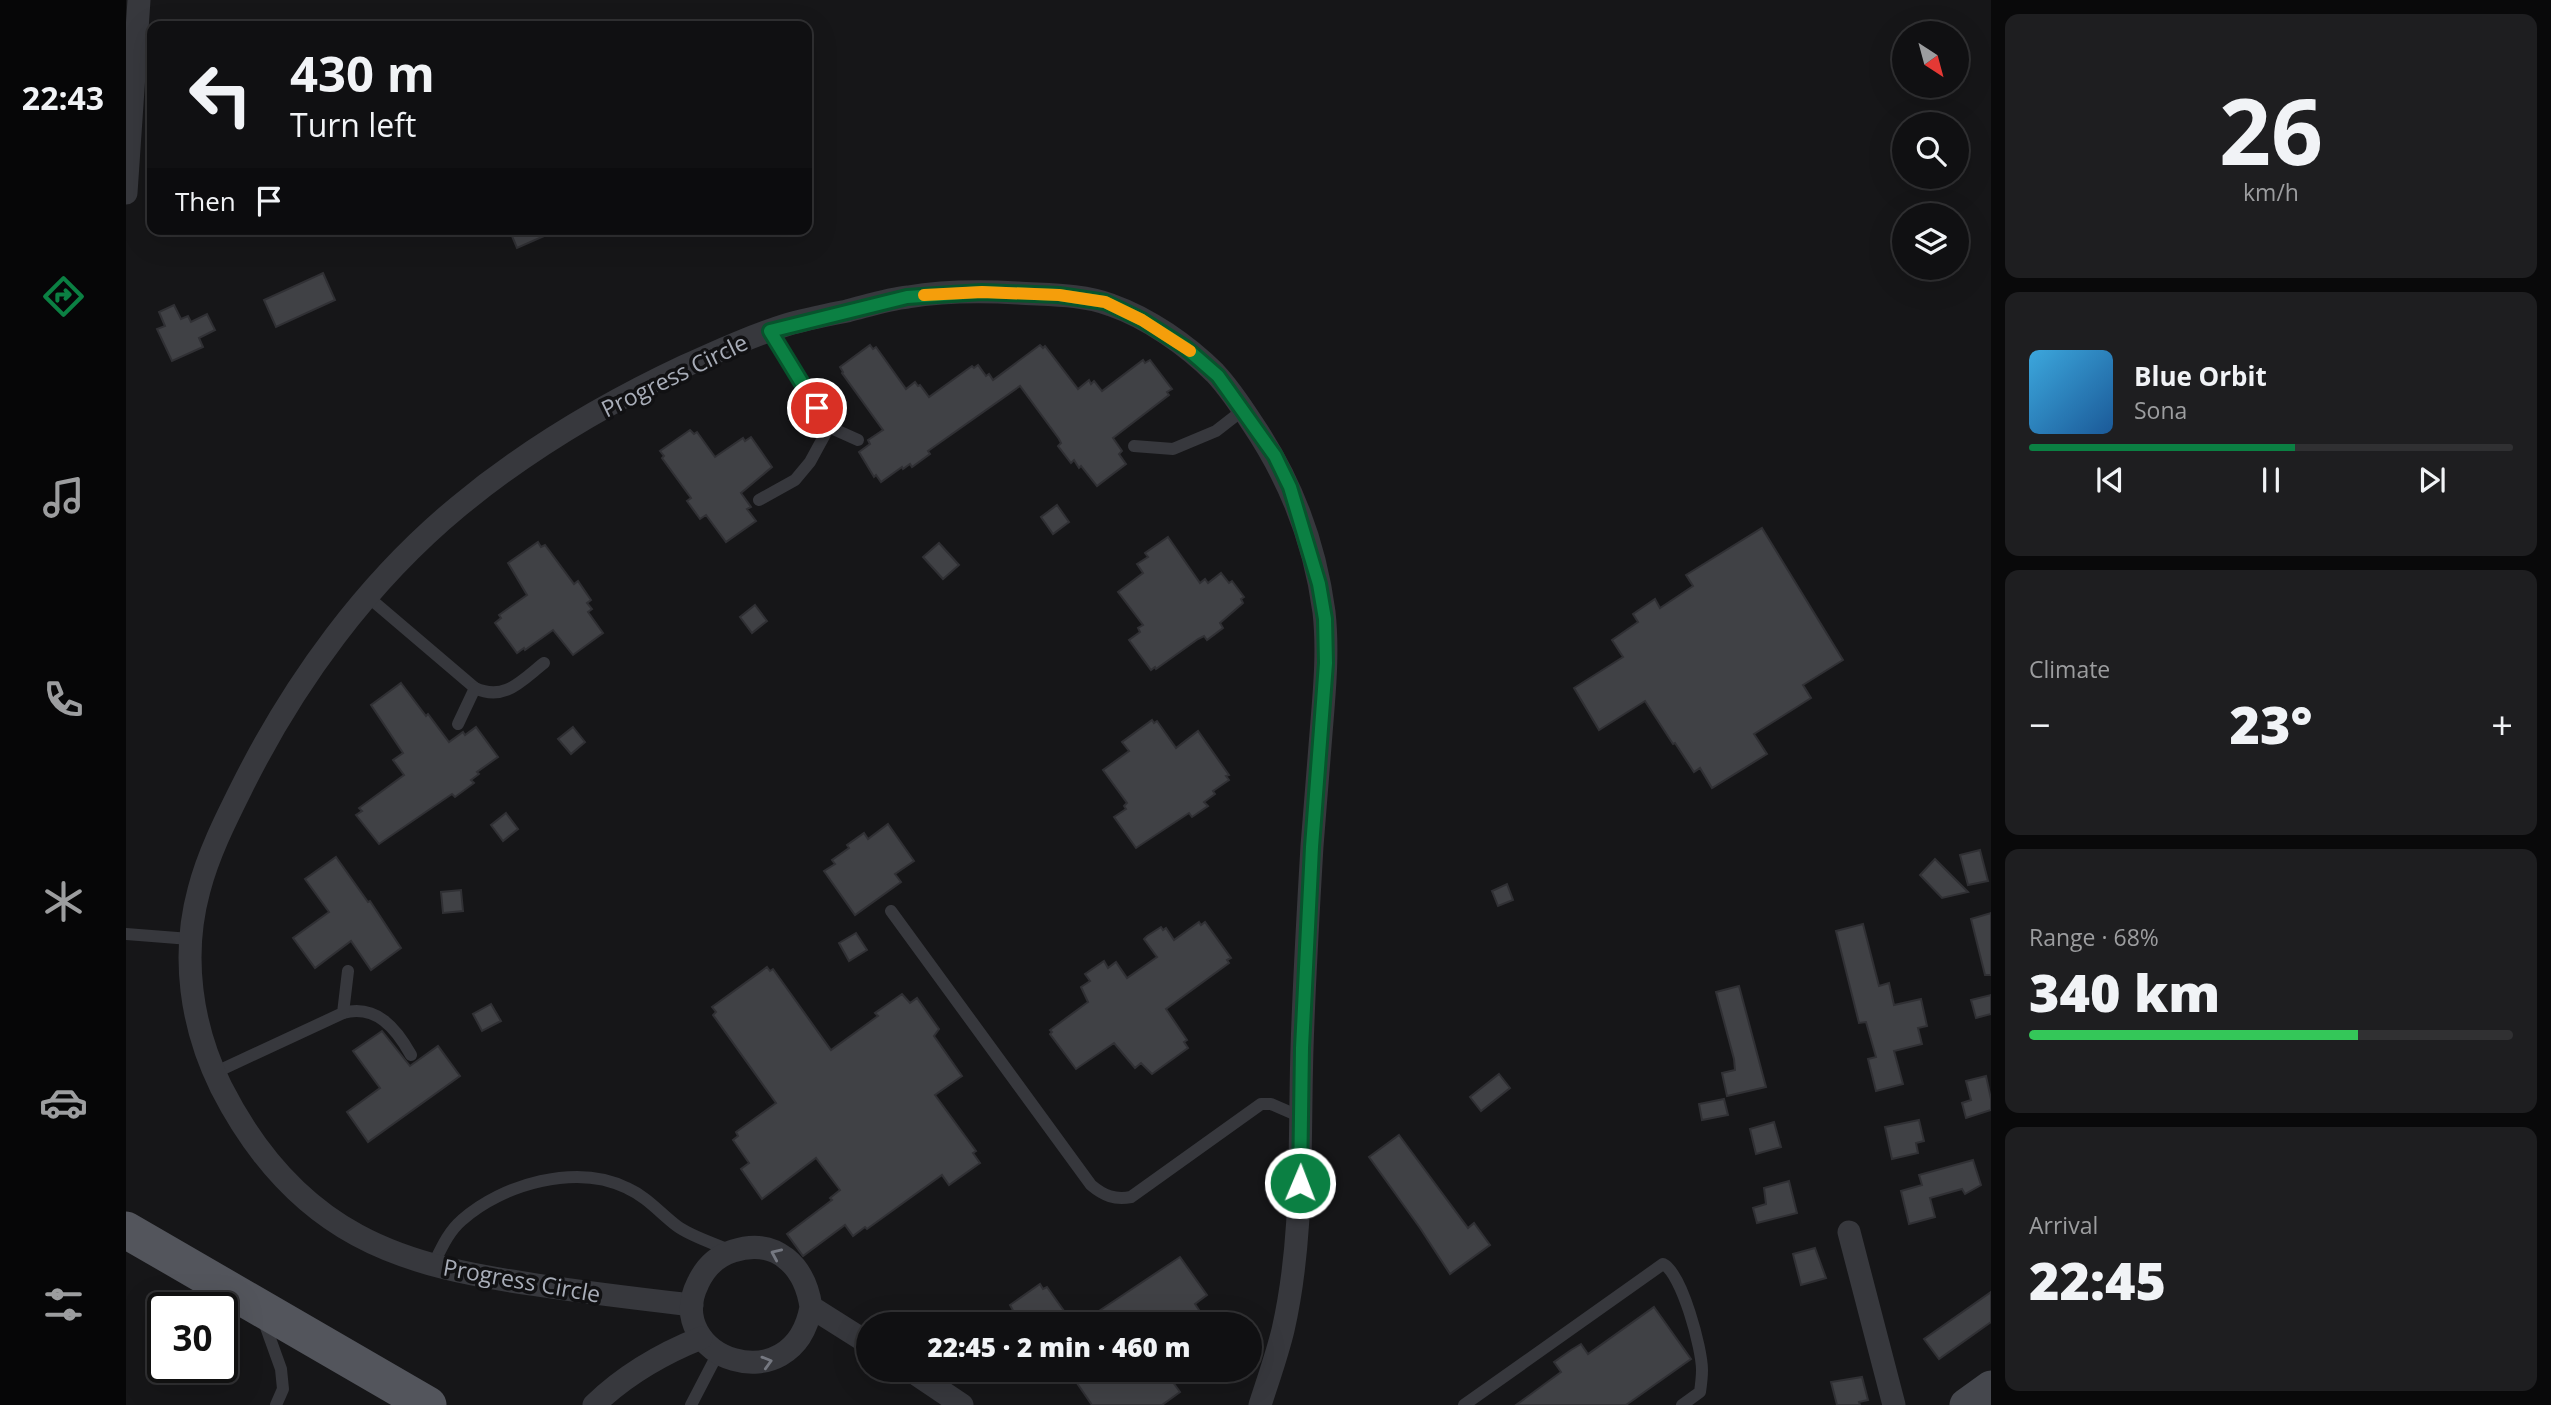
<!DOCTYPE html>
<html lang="en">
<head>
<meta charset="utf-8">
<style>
	:root { --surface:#101012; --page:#1e1e20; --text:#f1f3f6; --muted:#9c9d9f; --line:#303032; --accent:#0b8043 }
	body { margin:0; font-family:"Open Sans",sans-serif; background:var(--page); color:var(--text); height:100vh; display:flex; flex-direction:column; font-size:26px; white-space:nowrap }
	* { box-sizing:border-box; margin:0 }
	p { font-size:23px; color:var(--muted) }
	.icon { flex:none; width:38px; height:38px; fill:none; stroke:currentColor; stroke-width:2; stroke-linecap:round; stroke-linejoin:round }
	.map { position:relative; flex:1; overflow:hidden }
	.drawer { display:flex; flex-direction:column; gap:14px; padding:14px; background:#09090a; width:560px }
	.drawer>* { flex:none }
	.guide { position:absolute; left:21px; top:21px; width:665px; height:214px; border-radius:14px; box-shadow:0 7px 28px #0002,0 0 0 2px var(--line); background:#101012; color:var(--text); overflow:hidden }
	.needle { width:46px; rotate:144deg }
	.tools { position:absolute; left:1766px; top:21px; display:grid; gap:14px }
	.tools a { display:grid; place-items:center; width:77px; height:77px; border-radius:50%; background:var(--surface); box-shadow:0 7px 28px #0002,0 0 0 2px var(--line); font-size:35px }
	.speed { position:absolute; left:21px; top:1292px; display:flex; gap:14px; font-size:35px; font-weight:700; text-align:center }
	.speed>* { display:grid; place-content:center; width:91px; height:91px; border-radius:50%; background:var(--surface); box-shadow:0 7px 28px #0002,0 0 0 2px var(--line); line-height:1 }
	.speed .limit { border:4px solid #111; border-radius:10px; background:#fff; color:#111 }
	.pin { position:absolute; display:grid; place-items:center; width:60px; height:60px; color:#fff; margin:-30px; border:4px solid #fff; border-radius:50%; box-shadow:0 2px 7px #0007 }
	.me { position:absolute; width:77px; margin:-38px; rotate:1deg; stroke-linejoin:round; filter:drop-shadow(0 0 5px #0008) }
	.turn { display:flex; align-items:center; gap:24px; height:147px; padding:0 28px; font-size:32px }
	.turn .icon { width:91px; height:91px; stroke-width:2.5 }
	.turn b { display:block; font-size:49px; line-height:60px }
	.then { display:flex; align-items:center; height:66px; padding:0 28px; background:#0003; gap:14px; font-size:26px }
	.big { font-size:52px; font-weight:800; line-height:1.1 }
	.drawer .tile { flex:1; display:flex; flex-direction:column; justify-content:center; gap:10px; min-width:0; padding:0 24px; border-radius:14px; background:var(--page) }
	.drawer .dial { align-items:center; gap:0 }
	.dial b { font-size:91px; line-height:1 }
	.song { display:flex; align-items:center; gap:21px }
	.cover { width:84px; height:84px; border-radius:10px; background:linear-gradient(135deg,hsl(200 70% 55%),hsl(210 70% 35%)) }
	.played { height:7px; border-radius:4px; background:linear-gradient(90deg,var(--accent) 55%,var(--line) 55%) }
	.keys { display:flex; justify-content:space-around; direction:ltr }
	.heat { display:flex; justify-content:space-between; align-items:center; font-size:38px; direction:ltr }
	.charge { height:10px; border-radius:5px; background:linear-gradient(90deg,#34c759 68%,var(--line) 0) }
	.trip { position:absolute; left:730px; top:1312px; width:406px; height:70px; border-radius:35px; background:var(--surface); box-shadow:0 7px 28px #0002,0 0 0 2px var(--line); font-weight:800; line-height:70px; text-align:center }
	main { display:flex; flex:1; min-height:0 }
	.menu { display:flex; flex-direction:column; width:126px; justify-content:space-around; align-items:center; background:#060607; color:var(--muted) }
	.menu .icon { width:49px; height:49px }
	.menu .current { color:var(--accent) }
	.menu b { font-size:32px; color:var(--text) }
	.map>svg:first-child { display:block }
	.building { fill:#404145; stroke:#303034; stroke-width:2 }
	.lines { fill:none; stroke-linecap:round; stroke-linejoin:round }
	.service { stroke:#37383d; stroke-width:12 }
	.minor { stroke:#37383d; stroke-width:23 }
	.secondary { stroke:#45474d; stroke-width:33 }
	.primary { stroke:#53555c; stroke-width:37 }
	.oneway { stroke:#757881 }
	.route-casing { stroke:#07532c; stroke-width:18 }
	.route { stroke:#0b8043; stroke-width:12 }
	.slow { stroke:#f59e0b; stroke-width:12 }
	.labels { text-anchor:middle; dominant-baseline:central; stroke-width:7; stroke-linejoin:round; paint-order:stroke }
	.street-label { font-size:23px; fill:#a8adb8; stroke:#111113 }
</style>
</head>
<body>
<main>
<nav class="menu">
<b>22:43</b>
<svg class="icon current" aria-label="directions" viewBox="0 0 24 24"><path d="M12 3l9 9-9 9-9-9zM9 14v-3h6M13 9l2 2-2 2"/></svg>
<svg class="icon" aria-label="music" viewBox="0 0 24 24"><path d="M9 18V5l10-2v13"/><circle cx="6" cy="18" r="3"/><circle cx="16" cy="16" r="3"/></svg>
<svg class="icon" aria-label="phone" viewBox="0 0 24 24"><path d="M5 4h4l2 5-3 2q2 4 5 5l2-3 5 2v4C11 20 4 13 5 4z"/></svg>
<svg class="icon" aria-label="climate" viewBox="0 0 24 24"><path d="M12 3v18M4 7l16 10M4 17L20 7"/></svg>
<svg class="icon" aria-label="car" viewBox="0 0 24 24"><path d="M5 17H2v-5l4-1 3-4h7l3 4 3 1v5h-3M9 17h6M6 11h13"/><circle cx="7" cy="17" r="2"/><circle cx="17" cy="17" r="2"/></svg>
<svg class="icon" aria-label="filters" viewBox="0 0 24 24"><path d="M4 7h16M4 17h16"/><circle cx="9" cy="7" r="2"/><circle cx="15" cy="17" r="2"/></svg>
</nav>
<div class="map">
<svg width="1865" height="1405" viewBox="0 0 1865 1405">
	<rect width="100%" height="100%" fill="#161618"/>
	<g class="building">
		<path d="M 383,229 L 434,229 L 391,248 Z"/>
		<path d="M 197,273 L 209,300 L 150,327 L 138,300 Z"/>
		<path d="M 48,305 L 55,319 L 62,316 L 65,322 L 81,314 L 89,330 L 73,338 L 77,347 L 46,361 L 31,329 L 39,326 L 33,312 Z"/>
		<path d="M 744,345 L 747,349 L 750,347 L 780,389 L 789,382 L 792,386 L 794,385 L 803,397 L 846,366 L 848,368 L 852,365 L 860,376 L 863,374 L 867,380 L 914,345 L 917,348 L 919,346 L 952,389 L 963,380 L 965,384 L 968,381 L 976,391 L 1017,360 L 1019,363 L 1024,360 L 1046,389 L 1041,392 L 1043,395 L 987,438 L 996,451 L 993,454 L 1000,464 L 971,486 L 955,466 L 953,468 L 948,460 L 945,463 L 932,446 L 935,443 L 933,439 L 894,386 L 802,451 L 804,454 L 786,467 L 784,464 L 777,469 L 776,467 L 755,482 L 750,475 L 748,477 L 733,452 L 744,444 L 742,440 L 757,430 L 716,373 L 717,372 L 714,367 Z"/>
		<path d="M 564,430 L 568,434 L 571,432 L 589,457 L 617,438 L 619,441 L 625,437 L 646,467 L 615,493 L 625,507 L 621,509 L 630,521 L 600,542 L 580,515 L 574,519 L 561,501 L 565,498 L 536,458 L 538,456 L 534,451 Z"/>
		<path d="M 931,505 L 943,522 L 927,534 L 915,517 Z"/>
		<path d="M 1636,528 L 1717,660 L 1677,685 L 1685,698 L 1628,734 L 1641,754 L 1586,788 L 1574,768 L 1568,772 L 1549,743 L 1547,744 L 1519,701 L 1473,730 L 1448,688 L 1497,657 L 1486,640 L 1512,622 L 1507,614 L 1529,599 L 1534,608 L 1567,586 L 1560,575 Z"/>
		<path d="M 1042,537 L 1074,583 L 1079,579 L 1082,583 L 1095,573 L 1103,583 L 1106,581 L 1118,597 L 1115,599 L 1117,603 L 1094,623 L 1097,628 L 1081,640 L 1078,636 L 1072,639 L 1030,669 L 1029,667 L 1025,670 L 1003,640 L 1014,632 L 1012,628 L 1017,625 L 992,592 L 1017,573 L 1011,564 L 1022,557 L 1019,553 Z"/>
		<path d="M 412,542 L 415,547 L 419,545 L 448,584 L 452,581 L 465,600 L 461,603 L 466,609 L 462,612 L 477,633 L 447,655 L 427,630 L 399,650 L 398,648 L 391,653 L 369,623 L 375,618 L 373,615 L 401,595 L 382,563 Z"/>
		<path d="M 813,543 L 833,565 L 817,579 L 797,557 Z"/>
		<path d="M 629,605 L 641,621 L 626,633 L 614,617 Z"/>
		<path d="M 275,683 L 300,716 L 302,714 L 323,742 L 337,732 L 339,735 L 350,727 L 372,757 L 351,772 L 353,774 L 345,780 L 348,783 L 329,797 L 326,794 L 253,844 L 230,815 L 236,811 L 233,808 L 278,775 L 267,760 L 277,753 L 245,705 Z"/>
		<path d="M 1026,720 L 1028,723 L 1031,721 L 1050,748 L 1072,731 L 1103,775 L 1100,776 L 1103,780 L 1087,791 L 1089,794 L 1078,802 L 1082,806 L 1066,817 L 1063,813 L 1010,848 L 988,817 L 1000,809 L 998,806 L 1001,803 L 977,770 L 1003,751 L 996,742 Z"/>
		<path d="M 447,727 L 459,742 L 445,754 L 432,739 Z"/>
		<path d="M 380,813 L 392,829 L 377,841 L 365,825 Z"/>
		<path d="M 762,824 L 788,861 L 769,874 L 775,882 L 729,915 L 698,871 L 709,864 L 706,860 L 723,848 L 721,845 L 738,833 L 742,839 Z"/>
		<path d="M 1854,850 L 1862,881 L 1842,885 L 1834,855 Z"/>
		<path d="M 210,857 L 242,902 L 244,901 L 275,948 L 245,970 L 225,941 L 189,968 L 167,938 L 203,912 L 179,879 Z"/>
		<path d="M 1809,859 L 1842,892 L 1816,898 L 1794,875 Z"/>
		<path d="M 1381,884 L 1387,900 L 1372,906 L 1366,891 Z"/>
		<path d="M 335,890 L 337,911 L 317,913 L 315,892 Z"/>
		<path d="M 1865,913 L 1865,975 L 1859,975 L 1845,919 Z"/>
		<path d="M 1073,922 L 1075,925 L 1079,922 L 1105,958 L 1101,960 L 1103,963 L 1040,1009 L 1061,1040 L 1058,1042 L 1062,1048 L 1026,1074 L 1015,1063 L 1009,1068 L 988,1043 L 950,1069 L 924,1034 L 926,1032 L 924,1030 L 962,1002 L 955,987 L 964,981 L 959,974 L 978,961 L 982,968 L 990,962 L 1001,978 L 1031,957 L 1018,939 L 1021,936 L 1035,927 L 1037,930 L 1040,928 L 1048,940 Z"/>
		<path d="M 1737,924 L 1753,986 L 1763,983 L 1768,1005 L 1795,999 L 1801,1026 L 1792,1028 L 1796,1044 L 1768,1051 L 1777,1084 L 1750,1091 L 1742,1059 L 1750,1057 L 1740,1022 L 1733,1023 L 1710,931 Z"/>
		<path d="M 730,933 L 741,950 L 723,961 L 713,943 Z"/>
		<path d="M 641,967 L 644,971 L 647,969 L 705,1050 L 752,1016 L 749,1013 L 776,994 L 784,1003 L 791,998 L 813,1029 L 808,1036 L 836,1076 L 809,1095 L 850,1151 L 847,1153 L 854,1163 L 823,1185 L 816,1175 L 741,1229 L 739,1227 L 727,1236 L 719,1225 L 677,1256 L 661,1234 L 706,1200 L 704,1198 L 714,1190 L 690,1158 L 636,1199 L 615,1169 L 623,1163 L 607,1140 L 612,1136 L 610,1132 L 650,1103 L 587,1015 L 590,1012 L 586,1007 Z"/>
		<path d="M 1613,986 L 1640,1087 L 1601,1096 L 1596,1073 L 1609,1070 L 1608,1059 L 1590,992 Z"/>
		<path d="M 1865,995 L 1865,1014 L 1850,1018 L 1845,1000 Z"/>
		<path d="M 365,1004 L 375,1021 L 356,1031 L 347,1014 Z"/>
		<path d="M 256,1031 L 284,1066 L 312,1046 L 334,1076 L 242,1142 L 221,1112 L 254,1088 L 227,1051 Z"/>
		<path d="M 1373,1074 L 1384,1088 L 1355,1111 L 1344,1097 Z"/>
		<path d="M 1860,1076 L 1865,1099 L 1865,1110 L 1840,1118 L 1836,1103 L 1845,1100 L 1840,1081 Z"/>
		<path d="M 1598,1099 L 1602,1115 L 1576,1120 L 1573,1104 Z"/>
		<path d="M 1793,1120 L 1798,1141 L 1790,1143 L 1792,1153 L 1766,1159 L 1759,1127 Z"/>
		<path d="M 1648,1122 L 1655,1147 L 1630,1154 L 1624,1129 Z"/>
		<path d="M 1273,1135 L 1342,1228 L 1348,1223 L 1364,1245 L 1324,1274 L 1294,1228 L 1243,1157 Z"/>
		<path d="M 1847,1160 L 1855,1185 L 1839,1194 L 1836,1189 L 1804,1198 L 1809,1217 L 1783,1224 L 1775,1191 L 1796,1185 L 1793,1175 Z"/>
		<path d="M 1663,1181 L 1671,1213 L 1631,1223 L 1627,1208 L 1640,1204 L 1638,1188 Z"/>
		<path d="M 1689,1248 L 1700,1278 L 1675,1285 L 1667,1254 Z"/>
		<path d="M 1054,1257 L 1081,1295 L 1069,1304 L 1083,1325 L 952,1325 Z"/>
		<path d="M 914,1284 L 917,1289 L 921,1287 L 948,1325 L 895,1325 L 884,1305 Z"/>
		<path d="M 1865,1292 L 1865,1322 L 1813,1359 L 1798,1339 Z"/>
		<path d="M 1528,1307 L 1565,1359 L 1500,1405 L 1390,1405 L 1435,1372 L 1428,1362 L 1445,1350 L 1455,1344 L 1462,1354 Z"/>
		<path d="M 942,1370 L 1038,1370 L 1054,1392 L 1036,1405 L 966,1405 Z"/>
		<path d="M 1736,1377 L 1742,1400 L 1733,1402 L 1734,1405 L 1711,1405 L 1705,1382 Z"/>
	</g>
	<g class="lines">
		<g class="service">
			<path d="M 703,427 L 732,440"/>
			<path d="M 1008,446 L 1047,449 L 1090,431 L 1117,410"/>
			<path d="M 633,500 L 669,480 L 684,462 L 703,427 L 644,331"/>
			<path d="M 241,596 L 349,688 C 379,702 396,680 418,663"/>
			<path d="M 332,724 L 349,688"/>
			<path d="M 765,911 L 965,1185 C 978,1196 989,1200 1005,1197 L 1135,1104 L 1145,1104 L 1175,1117"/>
			<path d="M 0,934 L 64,939"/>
			<path d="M 217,1013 C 250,1004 270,1028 285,1055"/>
			<path d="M 88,1073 L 217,1013 L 222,971"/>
			<path d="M 307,1265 C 315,1249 322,1232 336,1220 C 376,1184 451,1163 501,1188 C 521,1197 534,1213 551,1226 C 566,1237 588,1243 605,1251"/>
			<path d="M 137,1319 L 155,1369 L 157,1389 L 150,1405"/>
			<path d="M 565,1405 L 591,1355"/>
			<path d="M 1338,1405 L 1537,1264 C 1556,1273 1576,1349 1576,1370 C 1576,1377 1575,1385 1574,1392 L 1556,1405"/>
		</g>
		<g class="minor">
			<path d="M 0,193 L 13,0"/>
			<path d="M 1723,1232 L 1768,1405"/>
			<path d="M 566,1305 C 514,1299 463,1293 411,1285 C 350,1276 286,1265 231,1235 C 170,1202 126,1148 95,1087 C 65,1026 55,956 73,890 C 82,855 99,821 115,789 C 168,682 241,582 333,506 C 402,449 478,404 559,366 C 592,351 625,336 660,325 C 680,319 701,315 721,311 C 741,306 762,299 782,297 C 818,291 856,291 892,293 C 922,295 956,294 985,305 C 1022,318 1061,345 1089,373 C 1103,388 1115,406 1126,423 C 1164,479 1189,544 1198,612 C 1202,648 1199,685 1196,721 C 1193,763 1189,804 1186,846 C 1182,914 1178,982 1176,1049 C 1173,1143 1178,1238 1157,1330 C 1151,1355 1142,1380 1134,1405"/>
			<path d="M 685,1307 C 667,1405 535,1357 572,1283 C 579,1268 591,1256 607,1251 C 650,1237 679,1266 685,1307 L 742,1343"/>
			<path d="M 784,1370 L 836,1405"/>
			<path d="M 468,1405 C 500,1374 535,1354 575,1338"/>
		</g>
		<path class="secondary" d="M 1840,1405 L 1865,1387"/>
		<path class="primary" d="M 0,1230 L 302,1405"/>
	</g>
	<defs><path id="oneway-chevron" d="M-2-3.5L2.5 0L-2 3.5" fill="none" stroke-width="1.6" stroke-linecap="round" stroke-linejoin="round" transform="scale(1.75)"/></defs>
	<g class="oneway">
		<use href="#oneway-chevron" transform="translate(650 1254) rotate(-156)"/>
		<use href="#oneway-chevron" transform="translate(641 1362) rotate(-16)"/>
	</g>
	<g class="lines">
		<defs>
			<path id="route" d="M 691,408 L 644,331 L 781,297 L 856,292 L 933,295 L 979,302 L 1016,320 L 1060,348 L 1092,376 L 1149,456 L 1164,487 L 1193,584 L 1199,619 L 1200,663 L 1186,847 L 1176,1048 L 1174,1183"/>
		</defs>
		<use href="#route" class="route-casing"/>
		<use href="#route" class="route"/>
		<path class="slow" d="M 798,295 L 856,292 L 933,295 L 979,302 L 1016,320 L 1064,351"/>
	</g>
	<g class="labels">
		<g class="street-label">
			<text transform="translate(548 375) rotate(-26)">Progress Circle</text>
			<text transform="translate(396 1280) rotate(10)">Progress Circle</text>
		</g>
	</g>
</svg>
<div class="tools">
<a><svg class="needle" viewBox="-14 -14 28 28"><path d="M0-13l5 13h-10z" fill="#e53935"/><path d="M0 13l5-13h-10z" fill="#9c9d9f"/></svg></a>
<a><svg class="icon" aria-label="search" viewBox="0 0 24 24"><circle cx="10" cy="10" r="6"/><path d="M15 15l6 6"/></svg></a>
<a><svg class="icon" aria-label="layers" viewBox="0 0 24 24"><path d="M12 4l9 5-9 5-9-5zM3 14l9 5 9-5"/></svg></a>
</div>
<div class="speed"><div class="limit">30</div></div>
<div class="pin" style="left:691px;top:408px;background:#d93025"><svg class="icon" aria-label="arrive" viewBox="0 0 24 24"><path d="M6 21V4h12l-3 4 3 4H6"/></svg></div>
<svg class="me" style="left:1174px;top:1183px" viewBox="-20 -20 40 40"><circle r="17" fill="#0b8043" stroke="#fff" stroke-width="3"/><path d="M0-11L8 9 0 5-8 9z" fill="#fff"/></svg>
<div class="trip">22:45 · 2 min · 460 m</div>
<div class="guide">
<div class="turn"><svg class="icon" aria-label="left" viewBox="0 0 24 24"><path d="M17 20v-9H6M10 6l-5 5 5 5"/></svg><div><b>430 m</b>Turn left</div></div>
<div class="then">Then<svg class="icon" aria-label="arrive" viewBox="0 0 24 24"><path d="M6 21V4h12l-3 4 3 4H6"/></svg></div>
</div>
</div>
<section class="drawer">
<div class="tile dial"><b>26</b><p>km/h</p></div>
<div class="tile">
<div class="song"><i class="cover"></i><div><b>Blue Orbit</b><p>Sona</p></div></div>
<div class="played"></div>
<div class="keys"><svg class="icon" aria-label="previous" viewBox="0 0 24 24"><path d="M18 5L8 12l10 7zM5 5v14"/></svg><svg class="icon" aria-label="pause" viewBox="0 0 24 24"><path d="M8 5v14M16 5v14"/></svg><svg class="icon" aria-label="next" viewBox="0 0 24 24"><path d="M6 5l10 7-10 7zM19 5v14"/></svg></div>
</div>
<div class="tile"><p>Climate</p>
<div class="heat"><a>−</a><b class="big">23°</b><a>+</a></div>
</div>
<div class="tile"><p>Range · 68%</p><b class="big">340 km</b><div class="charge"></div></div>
<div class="tile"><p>Arrival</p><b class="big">22:45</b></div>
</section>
</main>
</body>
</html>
